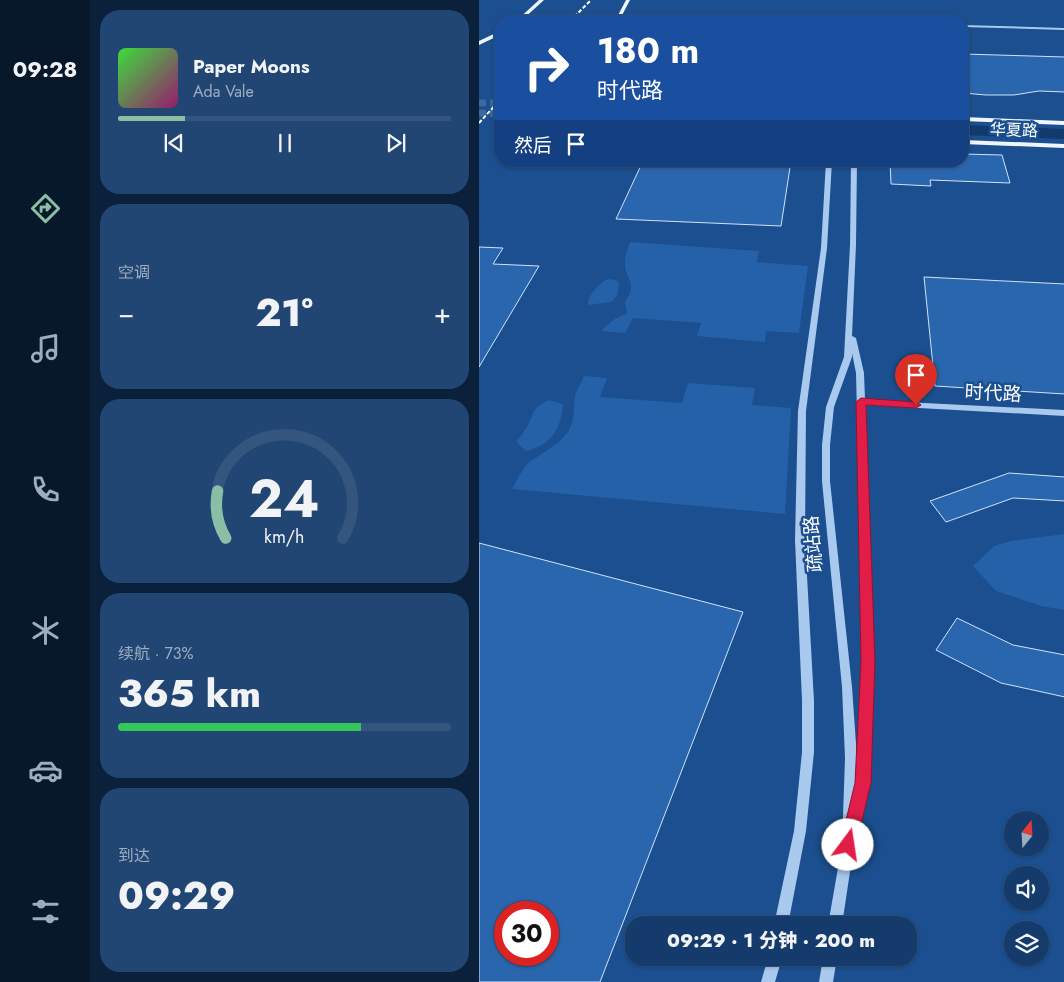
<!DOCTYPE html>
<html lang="zh">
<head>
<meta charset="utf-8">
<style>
	:root { --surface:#143b6b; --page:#214673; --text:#f1f3f6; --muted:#9dadc1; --line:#33557e; --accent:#8abfa5 }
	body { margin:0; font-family:Jost,"Noto Sans SC",sans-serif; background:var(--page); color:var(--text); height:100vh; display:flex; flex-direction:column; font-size:19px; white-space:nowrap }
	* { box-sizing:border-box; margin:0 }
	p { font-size:16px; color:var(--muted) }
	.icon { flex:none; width:28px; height:28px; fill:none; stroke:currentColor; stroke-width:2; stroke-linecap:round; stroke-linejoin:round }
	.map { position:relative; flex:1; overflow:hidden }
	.sheet { display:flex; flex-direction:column; gap:10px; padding:10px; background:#0b203b; width:389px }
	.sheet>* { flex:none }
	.guide { position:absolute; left:15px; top:15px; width:475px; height:152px; border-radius:20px; box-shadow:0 1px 4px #0004,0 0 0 1px var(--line); background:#1a4fa0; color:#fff; overflow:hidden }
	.needle { width:32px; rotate:18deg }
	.buttons { position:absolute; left:525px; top:811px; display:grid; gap:10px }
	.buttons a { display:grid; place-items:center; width:45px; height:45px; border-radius:50%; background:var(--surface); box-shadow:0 1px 4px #0004,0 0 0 1px var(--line); font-size:25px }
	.speed { position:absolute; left:15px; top:901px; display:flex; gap:10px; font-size:25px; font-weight:700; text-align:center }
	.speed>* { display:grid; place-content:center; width:65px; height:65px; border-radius:50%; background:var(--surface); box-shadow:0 1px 4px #0004,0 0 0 1px var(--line); line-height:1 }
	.speed .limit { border:8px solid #d22; background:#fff; color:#111 }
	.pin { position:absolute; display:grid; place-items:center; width:42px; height:42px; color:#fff; margin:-51px -21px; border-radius:50% 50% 50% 0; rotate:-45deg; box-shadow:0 0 5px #0007 }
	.pin .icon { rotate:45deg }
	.me { position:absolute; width:55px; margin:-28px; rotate:14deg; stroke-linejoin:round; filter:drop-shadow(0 0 4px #0008) }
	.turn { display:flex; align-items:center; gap:18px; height:105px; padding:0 20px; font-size:22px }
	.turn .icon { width:65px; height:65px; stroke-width:2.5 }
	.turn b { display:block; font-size:35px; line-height:42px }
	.then { display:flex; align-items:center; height:48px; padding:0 20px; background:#0003; gap:10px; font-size:19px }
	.big { font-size:38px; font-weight:800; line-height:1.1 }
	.sheet .card { flex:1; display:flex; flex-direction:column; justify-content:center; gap:8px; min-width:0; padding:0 18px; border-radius:20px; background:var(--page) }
	.sheet .dial { align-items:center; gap:0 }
	.dial svg { height:130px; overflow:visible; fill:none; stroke:var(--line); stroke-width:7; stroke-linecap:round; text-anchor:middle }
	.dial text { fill:var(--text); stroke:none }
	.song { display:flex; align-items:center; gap:15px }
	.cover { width:60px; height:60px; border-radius:8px; background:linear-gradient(135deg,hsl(120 70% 55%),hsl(320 70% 35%)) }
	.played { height:5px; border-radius:2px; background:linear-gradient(90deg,var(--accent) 20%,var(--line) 20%) }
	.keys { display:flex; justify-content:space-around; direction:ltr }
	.heat { display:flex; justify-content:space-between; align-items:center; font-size:28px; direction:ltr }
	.charge { height:8px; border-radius:4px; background:linear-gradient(90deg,#34c759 73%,var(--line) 0) }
	.trip { position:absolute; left:146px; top:916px; width:292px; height:50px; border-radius:20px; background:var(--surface); box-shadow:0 1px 4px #0004,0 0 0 1px var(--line); font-weight:800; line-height:50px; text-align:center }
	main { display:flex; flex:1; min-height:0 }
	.tabs { display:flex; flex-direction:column; width:90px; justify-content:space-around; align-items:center; background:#08182b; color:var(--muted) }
	.tabs .icon { width:35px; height:35px }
	.tabs .current { color:var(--accent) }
	.tabs b { font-size:22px; color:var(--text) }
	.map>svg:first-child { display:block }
	.green { fill:#2461a8 }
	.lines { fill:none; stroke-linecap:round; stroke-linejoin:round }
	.river { fill:#123a6d; fill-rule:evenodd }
	.building { fill:#2a66ad; stroke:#cfe3fa; fill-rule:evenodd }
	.major-tunnel { stroke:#3d69a0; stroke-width:7; stroke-dasharray:7 4; stroke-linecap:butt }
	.minor { fill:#a9c9ee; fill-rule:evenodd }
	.major { fill:#f0f6ff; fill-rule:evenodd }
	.rail { stroke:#fff; stroke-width:2; stroke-dasharray:4 2; stroke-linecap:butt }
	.route { fill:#e11d48; stroke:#92132f }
	.labels { text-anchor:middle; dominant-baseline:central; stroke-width:5; stroke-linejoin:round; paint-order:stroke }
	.far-street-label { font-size:16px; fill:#fff; stroke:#1b4f8f }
	.street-label { font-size:19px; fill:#fff; stroke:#1b4f8f }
</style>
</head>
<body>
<main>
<nav class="tabs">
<b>09:28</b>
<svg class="icon current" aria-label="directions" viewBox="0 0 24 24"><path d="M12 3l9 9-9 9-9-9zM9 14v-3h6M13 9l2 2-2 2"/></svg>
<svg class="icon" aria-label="music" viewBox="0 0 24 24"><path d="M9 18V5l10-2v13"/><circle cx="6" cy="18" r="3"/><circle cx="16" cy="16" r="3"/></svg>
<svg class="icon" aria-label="phone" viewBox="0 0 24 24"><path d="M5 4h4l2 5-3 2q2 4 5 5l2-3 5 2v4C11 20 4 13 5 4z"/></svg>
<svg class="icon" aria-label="climate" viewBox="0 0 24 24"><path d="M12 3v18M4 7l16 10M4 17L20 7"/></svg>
<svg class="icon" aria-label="car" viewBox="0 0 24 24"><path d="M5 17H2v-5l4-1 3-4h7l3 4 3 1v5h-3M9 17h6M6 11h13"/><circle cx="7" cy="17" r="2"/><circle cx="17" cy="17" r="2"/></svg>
<svg class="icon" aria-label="filters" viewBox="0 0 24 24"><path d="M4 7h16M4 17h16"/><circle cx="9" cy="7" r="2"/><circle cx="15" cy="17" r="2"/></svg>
</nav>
<section class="sheet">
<div class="card">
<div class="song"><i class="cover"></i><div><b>Paper Moons</b><p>Ada Vale</p></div></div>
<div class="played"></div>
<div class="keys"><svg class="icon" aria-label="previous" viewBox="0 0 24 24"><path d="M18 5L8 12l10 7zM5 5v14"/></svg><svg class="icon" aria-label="pause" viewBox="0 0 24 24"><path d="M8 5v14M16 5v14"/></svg><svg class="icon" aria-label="next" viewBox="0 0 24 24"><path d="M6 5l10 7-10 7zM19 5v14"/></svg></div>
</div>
<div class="card"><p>空调</p>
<div class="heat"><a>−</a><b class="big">21°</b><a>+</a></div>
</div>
<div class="card dial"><svg viewBox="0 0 100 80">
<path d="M14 69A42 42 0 1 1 86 69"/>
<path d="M14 69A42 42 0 0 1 9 40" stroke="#8abfa5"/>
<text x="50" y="56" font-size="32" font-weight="700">24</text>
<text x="50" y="72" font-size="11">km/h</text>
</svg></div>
<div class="card"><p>续航 · 73%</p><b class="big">365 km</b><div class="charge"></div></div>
<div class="card"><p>到达</p><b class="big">09:29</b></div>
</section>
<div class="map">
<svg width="586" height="982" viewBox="0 0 586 982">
	<rect width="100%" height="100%" fill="#1b4f8f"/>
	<g class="green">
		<path d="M 151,242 L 280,251 L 278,262 L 329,266 L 320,333 L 287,331 L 286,342 L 218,336 L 222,323 L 154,318 L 146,333 L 122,331 L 134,320 L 148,313 L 146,302 C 160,281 145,280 146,262 C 146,255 149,248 151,242 Z"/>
		<path d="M 129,279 L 137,280 L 140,283 L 138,296 L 132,302 L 109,305 C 108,296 120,283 129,279 Z"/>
		<path d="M 105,376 L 128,378 L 121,397 L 203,403 L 209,383 L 276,388 L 273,405 L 312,408 L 306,514 L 33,489 L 41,474 L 49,463 L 79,443 L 89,432 L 94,420 L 96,395 Z"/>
		<path d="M 70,400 L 84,404 C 82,429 72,445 47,451 L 39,444 L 38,440 C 42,436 45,432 48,427 C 56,413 52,408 70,400 Z"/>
		<path d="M 585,534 L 585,610 L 562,606 L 517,591 L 494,566 L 515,546 L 532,541 Z"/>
	</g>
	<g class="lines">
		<path class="river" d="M 484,125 L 586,129 L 586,139 L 484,135 Z"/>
	</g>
	<g class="building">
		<path d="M 484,54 L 586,57 L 586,92 L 560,91 L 535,95 L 507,95 L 484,93 Z"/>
		<path d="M 484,154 L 523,155 L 531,183 L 451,180 L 452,186 L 412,184 L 411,161 L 484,161 Z"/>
		<path d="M 164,161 L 312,161 L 302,226 L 137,219 Z"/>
		<path d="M 0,247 L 24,248 L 14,264 L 60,266 L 0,367 Z"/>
		<path d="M 445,277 L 586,284 L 586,394 L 456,386 Z"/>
		<path d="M 530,473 L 586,477 L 586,501 L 534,498 L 467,522 L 451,501 Z"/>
		<path d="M 0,543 L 264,612 L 121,982 L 0,982 ZM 26,912 L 69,912 L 69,955 L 26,955 Z"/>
		<path d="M 478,618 L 534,645 L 586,655 L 586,697 L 522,683 L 457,650 Z"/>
	</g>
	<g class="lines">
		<g class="major-tunnel">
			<path d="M 0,103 L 21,103"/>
			<path d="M 0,113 L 21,114"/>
		</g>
		<g class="minor">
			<path d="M 484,25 L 586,28 L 586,30 L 484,27 Z"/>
			<path d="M 347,161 L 353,161 L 348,248 L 327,411 L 326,540 L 335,701 L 335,752 L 327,831 L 309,925 L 295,925 L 315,831 L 323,752 L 323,701 L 316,540 L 319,411 L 342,248 Z"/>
			<path d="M 372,161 L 378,161 L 377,245 L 373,336 L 377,338 L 385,373 L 386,400 L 586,410 L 586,416 L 386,405 L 394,661 L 390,783 L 380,826 L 378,830 L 376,831 L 375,845 L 363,925 L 349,925 L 363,845 L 366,758 L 363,687 L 343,481 L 343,445 L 347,407 L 365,357 L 371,245 ZM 373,353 L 377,373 L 384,661 L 377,787 L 378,758 L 373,687 L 351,481 L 351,445 L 355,407 L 373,357 Z"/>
			<path d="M 289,958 L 303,958 L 296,982 L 282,982 Z"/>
			<path d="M 344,958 L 358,958 L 354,982 L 340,982 Z"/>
		</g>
		<g class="major">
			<path d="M 60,0 L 65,0 L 42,21 L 37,21 Z"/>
			<path d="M 147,0 L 151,0 L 140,21 L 136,21 Z"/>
			<path d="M 21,31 L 21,35 L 0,45 L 0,41 Z"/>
			<path d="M 484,117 L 586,121 L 586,125 L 484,121 Z"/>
			<path d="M 484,140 L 586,144 L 586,148 L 484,144 Z"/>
		</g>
		<g class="rail">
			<path d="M 91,21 L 112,0"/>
			<path d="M 0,123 L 21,100"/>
		</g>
	</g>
	<path class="route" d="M 382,398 L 437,402 L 442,405 L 437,408 L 387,405 L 396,661 L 392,783 L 377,845 L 375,851 L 369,853 L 363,851 L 361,845 L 376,783 L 382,661 L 377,402 Z"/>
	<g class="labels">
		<g class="far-street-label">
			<text transform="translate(535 130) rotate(2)">华夏路</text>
		</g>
		<g class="street-label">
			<text transform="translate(514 393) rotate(3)">时代路</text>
			<text transform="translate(334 544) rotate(-95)">疏站路</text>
		</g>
	</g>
</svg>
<div class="buttons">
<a><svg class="needle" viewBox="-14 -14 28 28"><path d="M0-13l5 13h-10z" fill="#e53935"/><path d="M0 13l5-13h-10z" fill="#9dadc1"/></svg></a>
<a><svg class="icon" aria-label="sound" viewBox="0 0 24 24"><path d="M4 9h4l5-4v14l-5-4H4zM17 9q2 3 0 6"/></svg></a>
<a><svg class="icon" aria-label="layers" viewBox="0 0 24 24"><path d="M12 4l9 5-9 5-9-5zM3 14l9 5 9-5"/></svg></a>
</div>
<div class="speed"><div class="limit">30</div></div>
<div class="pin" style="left:437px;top:405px;background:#d93025"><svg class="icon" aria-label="arrive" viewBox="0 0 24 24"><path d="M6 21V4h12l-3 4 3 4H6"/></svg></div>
<svg class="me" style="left:369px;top:845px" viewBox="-20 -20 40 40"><circle r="19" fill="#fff"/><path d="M0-13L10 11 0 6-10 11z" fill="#e11d48"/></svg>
<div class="trip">09:29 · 1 分钟 · 200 m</div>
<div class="guide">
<div class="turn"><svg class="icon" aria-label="right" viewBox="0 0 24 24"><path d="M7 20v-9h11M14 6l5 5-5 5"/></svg><div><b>180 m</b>时代路</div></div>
<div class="then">然后<svg class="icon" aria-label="arrive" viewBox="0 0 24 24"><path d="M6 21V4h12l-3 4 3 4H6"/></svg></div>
</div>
</div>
</main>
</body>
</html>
